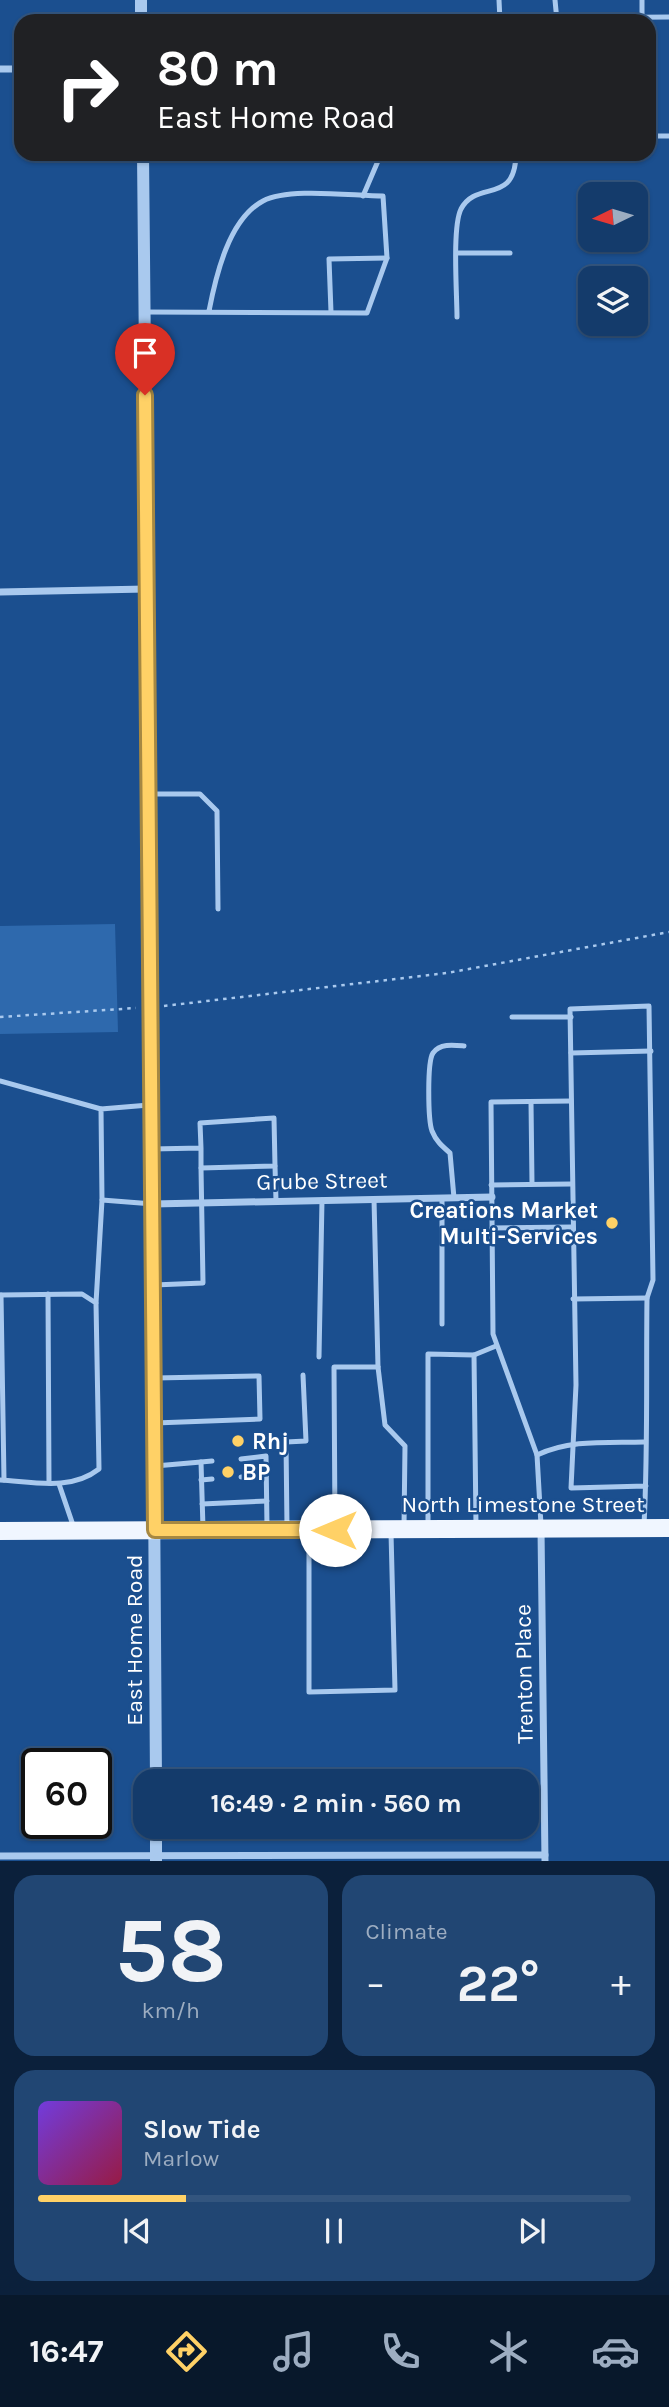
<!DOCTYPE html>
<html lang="en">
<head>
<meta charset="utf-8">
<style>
	:root { --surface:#143b6b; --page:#214673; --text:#f1f3f6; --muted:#9dadc1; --line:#33557e; --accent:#ffd166 }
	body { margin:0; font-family:Karla,sans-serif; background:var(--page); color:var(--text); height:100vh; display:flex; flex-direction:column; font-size:26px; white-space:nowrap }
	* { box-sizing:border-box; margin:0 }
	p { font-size:23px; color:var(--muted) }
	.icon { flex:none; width:38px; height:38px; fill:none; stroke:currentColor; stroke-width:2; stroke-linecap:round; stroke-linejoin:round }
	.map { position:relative; height:1861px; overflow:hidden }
	.drawer { display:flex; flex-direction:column; gap:14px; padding:14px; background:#0b203b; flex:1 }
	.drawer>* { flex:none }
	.hud { position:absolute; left:14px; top:14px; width:642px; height:147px; border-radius:21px; box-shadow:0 2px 5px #0004,0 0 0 2px var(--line); background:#202124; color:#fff; overflow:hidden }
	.needle { width:46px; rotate:265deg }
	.fabs { position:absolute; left:578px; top:182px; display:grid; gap:14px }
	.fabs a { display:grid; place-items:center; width:70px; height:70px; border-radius:14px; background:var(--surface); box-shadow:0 2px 5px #0004,0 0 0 2px var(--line); font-size:35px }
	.speed { position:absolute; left:21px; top:1748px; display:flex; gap:14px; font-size:35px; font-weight:700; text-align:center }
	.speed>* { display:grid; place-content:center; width:91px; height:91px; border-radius:50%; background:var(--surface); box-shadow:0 2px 5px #0004,0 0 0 2px var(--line); line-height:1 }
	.speed .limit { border:4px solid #111; border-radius:10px; background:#fff; color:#111 }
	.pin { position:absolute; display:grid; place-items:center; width:60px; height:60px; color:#fff; margin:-72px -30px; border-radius:50% 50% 50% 0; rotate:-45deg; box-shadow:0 0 7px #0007 }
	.pin .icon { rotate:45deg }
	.me { position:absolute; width:77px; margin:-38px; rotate:270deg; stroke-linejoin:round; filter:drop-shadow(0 0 5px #0008) }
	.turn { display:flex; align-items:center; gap:24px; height:147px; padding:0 28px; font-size:32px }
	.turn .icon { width:91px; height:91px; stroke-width:2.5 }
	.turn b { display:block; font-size:49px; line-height:60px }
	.big { font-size:52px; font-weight:700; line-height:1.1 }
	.drawer .widget { flex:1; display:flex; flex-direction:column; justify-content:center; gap:10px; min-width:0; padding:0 24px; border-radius:21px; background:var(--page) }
	.drawer .dial { align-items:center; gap:0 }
	.dial b { font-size:91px; line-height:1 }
	.song { display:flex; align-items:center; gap:21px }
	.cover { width:84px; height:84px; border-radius:10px; background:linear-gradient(135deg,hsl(260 70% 55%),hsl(340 70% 35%)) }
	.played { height:7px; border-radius:4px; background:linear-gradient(90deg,var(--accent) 25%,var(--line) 25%) }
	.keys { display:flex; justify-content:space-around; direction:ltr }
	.heat { display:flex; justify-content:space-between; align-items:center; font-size:38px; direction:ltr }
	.drawer .tiles { flex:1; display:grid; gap:14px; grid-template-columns:1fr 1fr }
	.widget:last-child { grid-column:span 2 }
	.trip { position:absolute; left:133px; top:1769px; width:406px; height:70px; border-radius:21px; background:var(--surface); box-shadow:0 2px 5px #0004,0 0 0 2px var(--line); font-weight:700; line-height:70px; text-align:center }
	.dock { display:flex; height:112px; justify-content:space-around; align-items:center; background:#08182b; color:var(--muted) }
	.dock .icon { width:49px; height:49px }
	.dock .active { color:var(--accent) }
	.dock b { font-size:32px; color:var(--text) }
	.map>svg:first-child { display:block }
	.green { fill:#2e69ad }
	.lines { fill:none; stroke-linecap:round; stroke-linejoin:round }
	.path { stroke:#a9c9ee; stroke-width:2.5; stroke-dasharray:3.5 5; stroke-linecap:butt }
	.service { stroke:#a9c9ee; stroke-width:5 }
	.minor { stroke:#a9c9ee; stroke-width:7 }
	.tertiary { stroke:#a9c9ee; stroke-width:12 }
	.primary { stroke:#f0f6ff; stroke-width:18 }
	.tertiary-bridge { stroke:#a9c9ee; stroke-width:12 }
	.route-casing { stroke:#a68842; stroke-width:18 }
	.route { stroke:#ffd166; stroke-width:12 }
	.poi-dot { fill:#ffd166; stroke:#1b4f8f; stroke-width:2.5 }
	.labels { text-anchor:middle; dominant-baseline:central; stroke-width:5; stroke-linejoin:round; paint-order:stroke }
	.street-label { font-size:23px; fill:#fff; stroke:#1b4f8f }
	.poi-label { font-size:23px; font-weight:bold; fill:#fff; stroke:#1b4f8f; text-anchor:start }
</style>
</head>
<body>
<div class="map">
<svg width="669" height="1861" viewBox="0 0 669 1861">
	<rect width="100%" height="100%" fill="#1b4f8f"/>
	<path class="green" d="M 115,924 L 118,1032 L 0,1034 L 0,926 Z"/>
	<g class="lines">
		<g class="path">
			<path d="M 164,1006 L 447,973 L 669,932"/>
			<path d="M 0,1017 L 136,1008"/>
		</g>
		<g class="service">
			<path d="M 499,0 L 500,21"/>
			<path d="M 555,0 L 557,21"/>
			<path d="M 642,0 L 642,17"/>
			<path d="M 557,18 L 669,17"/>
			<path d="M 649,136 L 669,136"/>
			<path d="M 363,196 L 381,154"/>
			<path d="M 457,253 L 510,253"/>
			<path d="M 145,312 L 367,313 L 387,258 L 383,196 C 353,196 289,187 263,201 C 229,219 216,275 209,311"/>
			<path d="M 331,312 L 329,259 L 387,258"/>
			<path d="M 457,317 C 457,294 452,227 461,209 C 477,179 515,206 516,154"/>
			<path d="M 150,794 L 200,794 L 217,811 L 218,909"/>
			<path d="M 512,1017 L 571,1017"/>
			<path d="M 571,1053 L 651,1051"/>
			<path d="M 0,1081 L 101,1109"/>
			<path d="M 531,1102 L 532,1184"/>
			<path d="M 152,1149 L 201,1148 L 200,1123 L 274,1118 L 275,1166 L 201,1168 L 201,1148"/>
			<path d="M 275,1166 L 276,1201"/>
			<path d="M 491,1185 L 571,1184"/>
			<path d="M 454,1198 L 450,1153 C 442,1146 436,1141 432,1131 C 428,1120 427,1062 433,1053 C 440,1043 454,1045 464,1046"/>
			<path d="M 374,1199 L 378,1367 L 385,1425 L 405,1446 L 404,1526"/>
			<path d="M 102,1200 L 101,1109 L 149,1105"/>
			<path d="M 492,1228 L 572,1227"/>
			<path d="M 154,1285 L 203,1283 L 201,1168"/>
			<path d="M 48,1294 L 49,1483"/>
			<path d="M 0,1295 L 82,1294 L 96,1303 L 99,1469 C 71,1491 34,1482 0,1480"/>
			<path d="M 1,1295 L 4,1480"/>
			<path d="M 573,1299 L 647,1298"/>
			<path d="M 96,1303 L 102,1200 L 153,1204"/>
			<path d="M 442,1324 L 442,1198"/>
			<path d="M 474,1355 L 496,1346"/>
			<path d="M 319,1357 L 322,1200"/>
			<path d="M 155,1423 L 260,1419 L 259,1376 L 155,1378"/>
			<path d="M 537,1455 C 571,1439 607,1443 644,1442"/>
			<path d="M 241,1459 L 266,1456 L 267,1526"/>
			<path d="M 201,1462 L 212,1461"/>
			<path d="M 155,1466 L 201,1462 L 203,1528"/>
			<path d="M 241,1477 L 266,1476"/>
			<path d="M 201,1480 L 212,1479"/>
			<path d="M 59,1484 L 74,1528"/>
			<path d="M 202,1504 L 267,1501"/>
			<path d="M 541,1525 L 537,1455 L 493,1334 L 491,1102 L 571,1101"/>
			<path d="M 644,1525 C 648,1450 646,1374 647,1298 L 653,1280 L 649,1006 L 570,1009 L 576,1385 L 571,1488 L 646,1486"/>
			<path d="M 428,1526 L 428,1354 L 474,1355 L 476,1526"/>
			<path d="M 287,1527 L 286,1442 L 306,1441 L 303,1375"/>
			<path d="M 335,1527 L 334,1367 L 378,1367"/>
			<path d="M 309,1532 L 309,1692 L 395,1690 L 391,1533"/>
		</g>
		<g class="minor">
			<path d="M 0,69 L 21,69"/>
			<path d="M 0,592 L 146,589"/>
			<path d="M 153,1204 L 492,1197"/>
			<path d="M 541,1529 L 545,1861"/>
			<path d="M 0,1856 L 545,1855"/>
		</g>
		<g class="tertiary">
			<path d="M 141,0 L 141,21"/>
			<path d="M 143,154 L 151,972"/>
			<path d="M 151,1043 L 156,1782"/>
			<path d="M 156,1827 L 156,1861"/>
		</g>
		<path class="primary" d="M 0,1531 L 669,1528"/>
		<path class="tertiary-bridge" d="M 151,972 L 151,1043"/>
	</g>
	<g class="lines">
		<defs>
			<path id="route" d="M 145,395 L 155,1530 L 335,1530"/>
		</defs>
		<use href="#route" class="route-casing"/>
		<use href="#route" class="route"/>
	</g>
	<g class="poi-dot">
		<circle cx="612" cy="1223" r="7"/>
		<circle cx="238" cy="1441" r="7"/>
		<circle cx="228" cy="1472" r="7"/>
	</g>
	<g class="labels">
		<g class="street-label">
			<text transform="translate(322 1181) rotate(-1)">Grube Street</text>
			<text x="523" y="1504">North Limestone Street</text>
			<text transform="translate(134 1640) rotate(-90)">East Home Road</text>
			<text transform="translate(524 1674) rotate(-91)">Trenton Place</text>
		</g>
		<g class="poi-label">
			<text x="598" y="1210" text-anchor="end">Creations Market<tspan x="598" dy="26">Multi-Services</tspan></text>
			<text x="252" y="1441">Rhj</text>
			<text x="242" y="1472">BP</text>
		</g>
	</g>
</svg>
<div class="fabs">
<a><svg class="needle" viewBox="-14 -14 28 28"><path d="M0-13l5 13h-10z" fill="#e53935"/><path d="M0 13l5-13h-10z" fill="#9dadc1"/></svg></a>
<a><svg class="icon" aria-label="layers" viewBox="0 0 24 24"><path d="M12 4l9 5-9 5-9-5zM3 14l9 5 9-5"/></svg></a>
</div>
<div class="speed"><div class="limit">60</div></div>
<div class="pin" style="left:145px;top:395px;background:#d93025"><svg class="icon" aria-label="arrive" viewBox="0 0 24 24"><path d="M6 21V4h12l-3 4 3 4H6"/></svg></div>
<svg class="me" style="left:335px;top:1530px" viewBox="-20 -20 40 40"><circle r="19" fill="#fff"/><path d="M0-13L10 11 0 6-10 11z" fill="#ffd166"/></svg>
<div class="trip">16:49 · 2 min · 560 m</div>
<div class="hud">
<div class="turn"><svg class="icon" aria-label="right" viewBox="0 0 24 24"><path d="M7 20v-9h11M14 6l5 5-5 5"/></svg><div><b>80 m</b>East Home Road</div></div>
</div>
</div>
<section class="drawer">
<div class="tiles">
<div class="widget dial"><b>58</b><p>km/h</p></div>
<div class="widget"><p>Climate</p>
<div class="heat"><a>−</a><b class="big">22°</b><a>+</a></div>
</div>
<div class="widget">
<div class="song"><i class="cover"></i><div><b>Slow Tide</b><p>Marlow</p></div></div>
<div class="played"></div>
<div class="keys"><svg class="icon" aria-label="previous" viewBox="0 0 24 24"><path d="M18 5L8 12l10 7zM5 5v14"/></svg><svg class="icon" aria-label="pause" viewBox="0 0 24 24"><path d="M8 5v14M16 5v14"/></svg><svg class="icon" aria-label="next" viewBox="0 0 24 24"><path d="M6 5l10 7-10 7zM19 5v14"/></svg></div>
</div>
</div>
</section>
<nav class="dock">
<b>16:47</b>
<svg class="icon active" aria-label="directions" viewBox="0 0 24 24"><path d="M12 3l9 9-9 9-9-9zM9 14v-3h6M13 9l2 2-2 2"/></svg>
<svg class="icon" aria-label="music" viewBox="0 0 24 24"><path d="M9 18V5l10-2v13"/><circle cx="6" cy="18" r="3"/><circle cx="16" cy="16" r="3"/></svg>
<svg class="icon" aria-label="phone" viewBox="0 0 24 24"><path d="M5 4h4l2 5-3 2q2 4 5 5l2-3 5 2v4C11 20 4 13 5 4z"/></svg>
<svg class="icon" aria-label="climate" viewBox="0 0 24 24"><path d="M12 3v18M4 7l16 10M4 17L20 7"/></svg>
<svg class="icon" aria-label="car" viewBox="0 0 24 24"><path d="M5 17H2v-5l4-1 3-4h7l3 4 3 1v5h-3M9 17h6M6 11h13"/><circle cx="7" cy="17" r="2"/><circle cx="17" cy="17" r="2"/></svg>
</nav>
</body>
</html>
